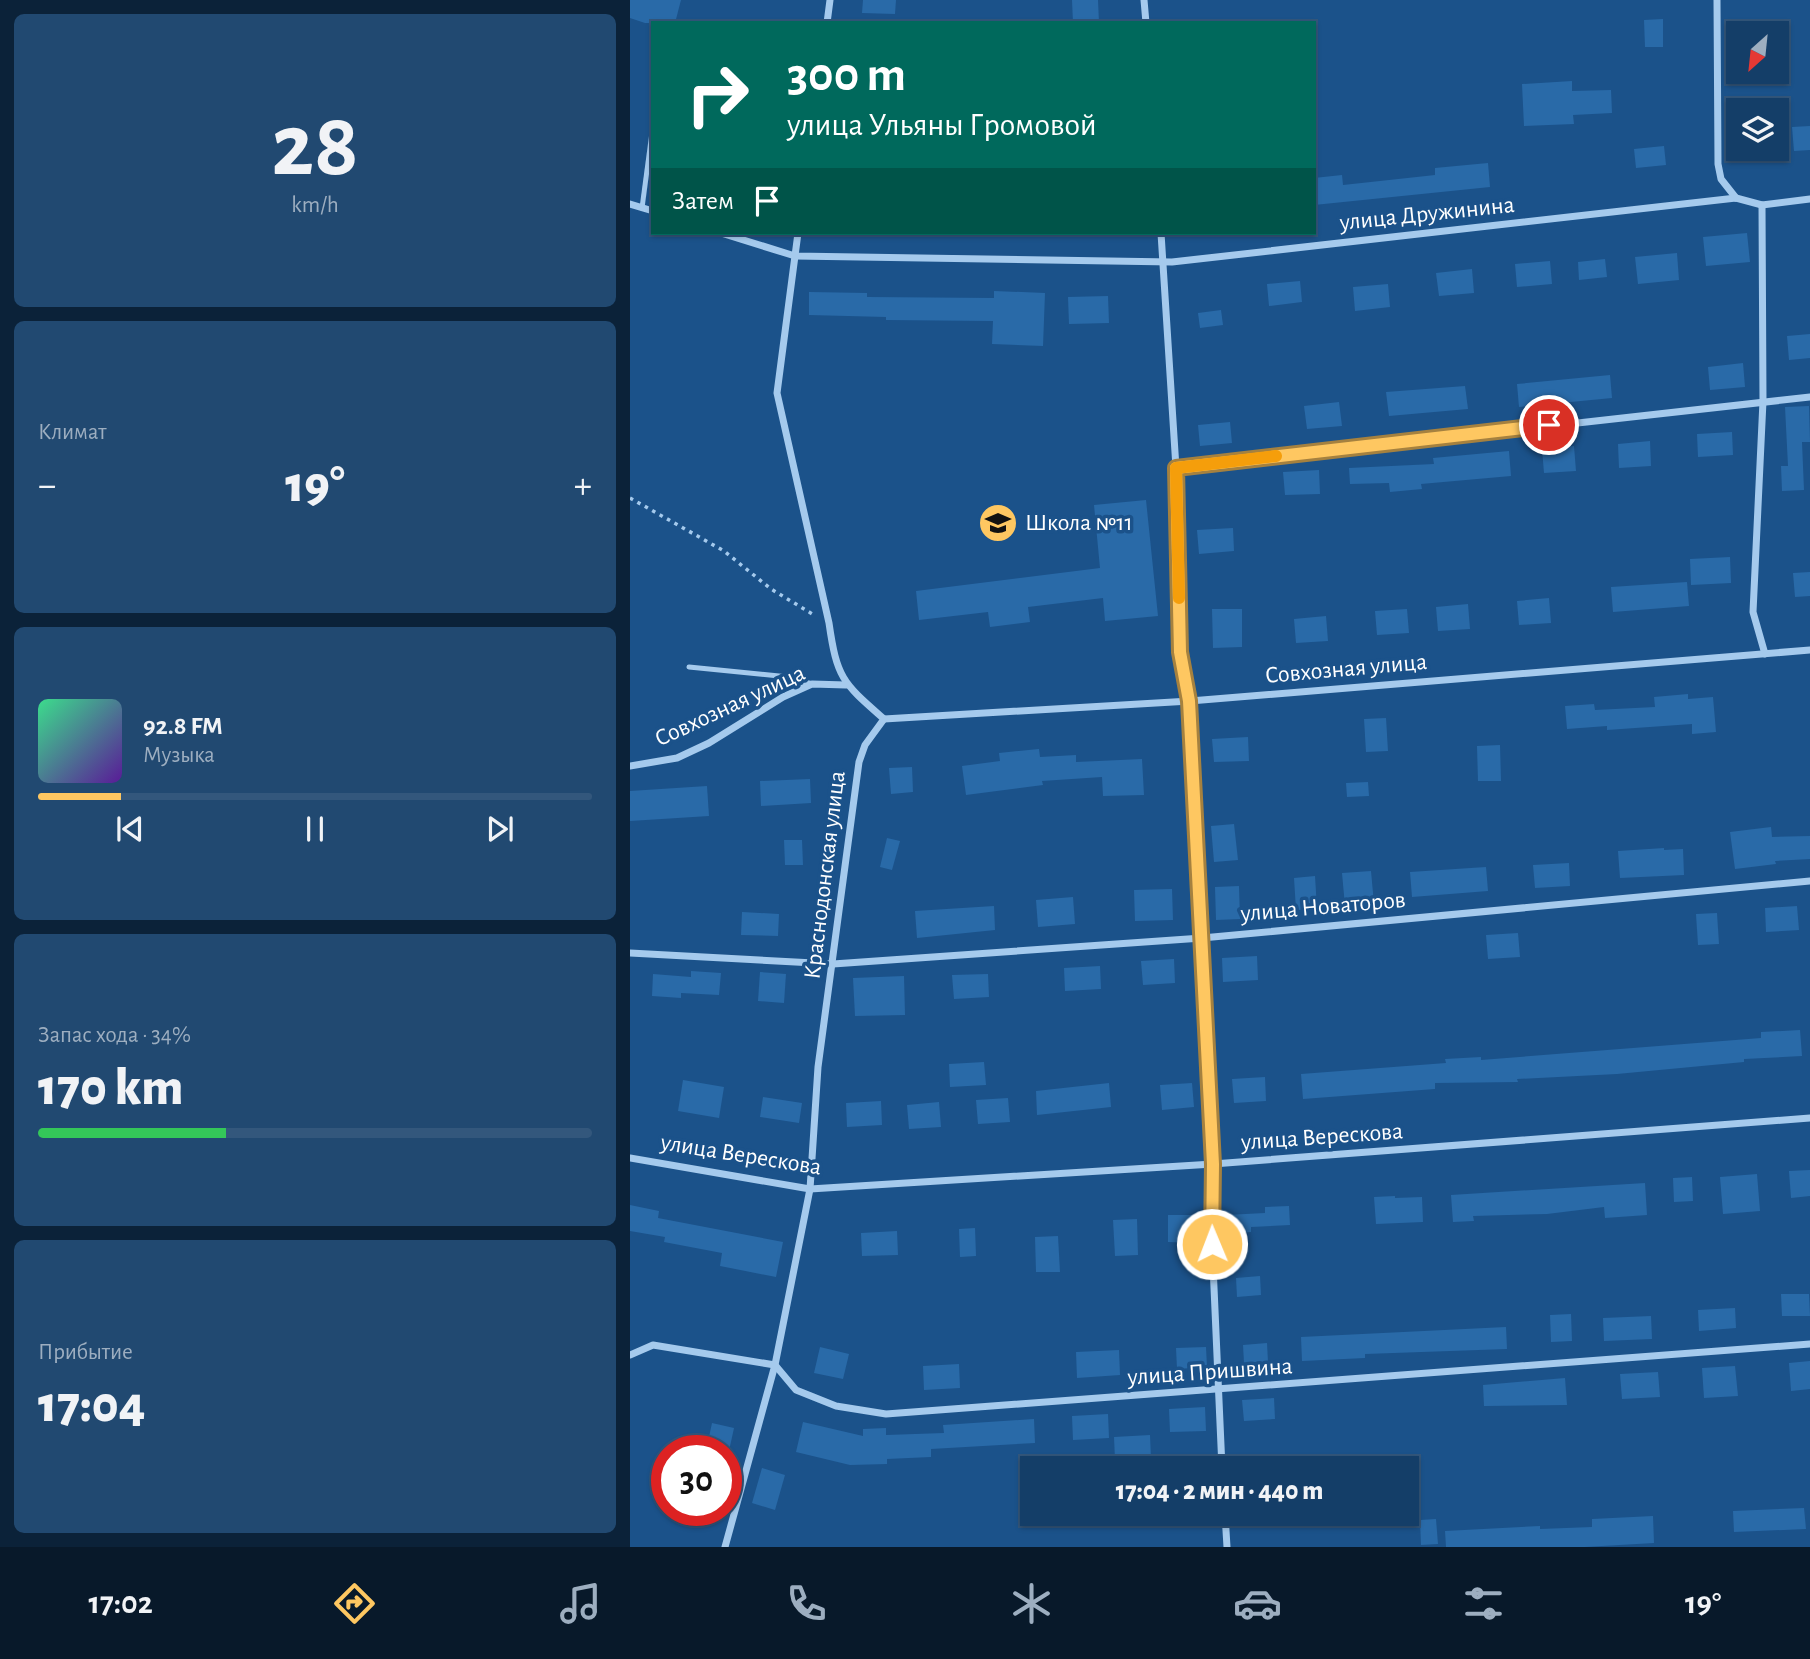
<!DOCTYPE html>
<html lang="ru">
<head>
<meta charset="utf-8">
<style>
	:root { --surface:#143e68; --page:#214971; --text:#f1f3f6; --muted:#9daec0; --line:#33577c; --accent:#fec761 }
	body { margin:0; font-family:"Alegreya Sans",sans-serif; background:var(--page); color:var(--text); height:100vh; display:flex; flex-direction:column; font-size:26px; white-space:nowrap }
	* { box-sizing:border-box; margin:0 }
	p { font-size:23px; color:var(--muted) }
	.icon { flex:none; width:38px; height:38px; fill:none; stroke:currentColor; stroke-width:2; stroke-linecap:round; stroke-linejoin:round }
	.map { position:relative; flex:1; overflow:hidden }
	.details { display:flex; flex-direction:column; gap:14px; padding:14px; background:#0b2239; width:630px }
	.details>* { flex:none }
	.hud { position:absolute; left:21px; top:21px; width:665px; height:214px; border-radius:0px; box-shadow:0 2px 5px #0004,0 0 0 2px var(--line); background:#00695c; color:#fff; overflow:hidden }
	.needle { width:46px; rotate:207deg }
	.tools { position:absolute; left:1096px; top:21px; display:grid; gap:14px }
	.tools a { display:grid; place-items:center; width:63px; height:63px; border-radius:0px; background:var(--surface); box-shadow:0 2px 5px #0004,0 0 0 2px var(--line); font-size:35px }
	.speed { position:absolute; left:21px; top:1435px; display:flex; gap:14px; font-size:35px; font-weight:700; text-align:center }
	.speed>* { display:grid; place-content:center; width:91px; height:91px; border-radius:50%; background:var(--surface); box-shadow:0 2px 5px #0004,0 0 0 2px var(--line); line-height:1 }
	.speed .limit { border:10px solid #d22; background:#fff; color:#111 }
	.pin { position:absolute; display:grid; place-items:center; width:60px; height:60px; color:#fff; margin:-30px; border:4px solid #fff; border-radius:50%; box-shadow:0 2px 7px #0007 }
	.me { position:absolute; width:77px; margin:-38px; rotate:359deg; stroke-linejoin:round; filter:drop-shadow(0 0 5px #0008) }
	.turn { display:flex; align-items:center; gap:24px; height:147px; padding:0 21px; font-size:32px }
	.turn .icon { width:91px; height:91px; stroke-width:2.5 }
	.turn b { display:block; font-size:49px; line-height:60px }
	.then { display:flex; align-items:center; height:66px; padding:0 21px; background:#0003; gap:14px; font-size:26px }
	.big { font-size:52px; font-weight:800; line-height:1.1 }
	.details .card { flex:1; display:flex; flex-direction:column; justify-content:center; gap:10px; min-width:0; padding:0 24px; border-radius:10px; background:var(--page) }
	.details .dial { align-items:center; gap:0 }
	.dial b { font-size:91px; line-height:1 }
	.song { display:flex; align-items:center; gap:21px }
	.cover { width:84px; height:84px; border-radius:10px; background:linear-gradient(135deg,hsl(150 70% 55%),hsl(270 70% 35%)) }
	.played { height:7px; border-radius:4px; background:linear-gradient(90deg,var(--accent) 15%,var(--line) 15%) }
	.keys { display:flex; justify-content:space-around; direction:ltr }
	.heat { display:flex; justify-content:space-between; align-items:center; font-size:38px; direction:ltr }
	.charge { height:10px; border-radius:5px; background:linear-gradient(90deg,#34c759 34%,var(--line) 0) }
	.trip { position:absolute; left:390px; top:1456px; width:399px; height:70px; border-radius:0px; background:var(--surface); box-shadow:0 2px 5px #0004,0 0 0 2px var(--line); font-weight:800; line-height:70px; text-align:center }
	.tab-bar { display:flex; height:112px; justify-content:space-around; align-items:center; background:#08192a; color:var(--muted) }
	.tab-bar .icon { width:49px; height:49px }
	.tab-bar .active { color:var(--accent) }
	.tab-bar b { font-size:32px; color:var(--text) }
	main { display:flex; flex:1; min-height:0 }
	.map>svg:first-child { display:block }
	.building { fill:#296aa8 }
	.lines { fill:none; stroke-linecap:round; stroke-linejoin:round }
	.path { stroke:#a5caed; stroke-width:3.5; stroke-dasharray:3.5 5; stroke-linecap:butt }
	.lane { stroke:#a5caed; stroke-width:5 }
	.street { stroke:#a5caed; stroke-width:7 }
	.route-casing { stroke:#a5813f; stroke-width:18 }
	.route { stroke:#fec761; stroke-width:12 }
	.slow { stroke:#f59e0b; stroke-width:12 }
	.labels { text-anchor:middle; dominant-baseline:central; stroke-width:7; stroke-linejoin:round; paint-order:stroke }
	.street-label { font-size:24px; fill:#fff; stroke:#1b528a }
	.poi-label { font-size:24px; fill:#fff; stroke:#1b528a; text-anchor:start }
</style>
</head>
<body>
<main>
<section class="details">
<div class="card dial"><b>28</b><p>km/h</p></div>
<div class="card"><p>Климат</p>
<div class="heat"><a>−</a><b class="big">19°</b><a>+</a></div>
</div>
<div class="card">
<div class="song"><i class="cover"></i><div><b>92.8 FM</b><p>Музыка</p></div></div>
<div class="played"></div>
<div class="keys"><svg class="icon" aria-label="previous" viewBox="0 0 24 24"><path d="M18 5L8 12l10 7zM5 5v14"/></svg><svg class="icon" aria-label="pause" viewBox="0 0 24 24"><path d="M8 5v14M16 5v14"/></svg><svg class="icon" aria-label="next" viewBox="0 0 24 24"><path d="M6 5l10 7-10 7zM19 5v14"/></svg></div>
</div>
<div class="card"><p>Запас хода · 34%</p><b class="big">170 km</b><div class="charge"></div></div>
<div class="card"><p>Прибытие</p><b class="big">17:04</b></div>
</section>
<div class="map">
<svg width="1180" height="1547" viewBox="0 0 1180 1547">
	<rect width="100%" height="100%" fill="#1b528a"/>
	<g class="building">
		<path d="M 0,0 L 51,0 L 45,23 L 15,23 L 0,18 Z"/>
		<path d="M 233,0 L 266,0 L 265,14 L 232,13 Z"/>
		<path d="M 442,0 L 468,0 L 469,23 L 443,23 Z"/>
		<path d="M 1033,19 L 1033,47 L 1015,47 L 1014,20 Z"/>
		<path d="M 942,81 L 942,91 L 981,90 L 982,113 L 943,115 L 944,124 L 894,126 L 892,84 Z"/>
		<path d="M 1180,126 L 1180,150 L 1164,151 L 1162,127 Z"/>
		<path d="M 1034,146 L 1036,165 L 1006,168 L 1004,149 Z"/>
		<path d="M 858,163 L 860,187 L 684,205 L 684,178 L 712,175 L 713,185 L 805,175 L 805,168 Z"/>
		<path d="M 1117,233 L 1120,262 L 1076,266 L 1073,237 Z"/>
		<path d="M 1047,253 L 1049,280 L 1008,284 L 1005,257 Z"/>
		<path d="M 975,259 L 977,277 L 949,280 L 948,262 Z"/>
		<path d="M 920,261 L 922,284 L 887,287 L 885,264 Z"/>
		<path d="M 842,269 L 844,293 L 809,296 L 806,273 Z"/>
		<path d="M 670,281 L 672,302 L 639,306 L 637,284 Z"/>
		<path d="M 758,284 L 760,307 L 725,311 L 723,287 Z"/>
		<path d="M 364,291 L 415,293 L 413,346 L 362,344 L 363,321 L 256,320 L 256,317 L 179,315 L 179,292 L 237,293 L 237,297 L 364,298 Z"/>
		<path d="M 478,296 L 479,323 L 439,324 L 438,297 Z"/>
		<path d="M 591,310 L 593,325 L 570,328 L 568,313 Z"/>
		<path d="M 1180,334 L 1180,358 L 1159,360 L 1157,336 Z"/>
		<path d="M 1113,363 L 1115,387 L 1080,390 L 1078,367 Z"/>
		<path d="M 980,375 L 982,398 L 889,407 L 887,384 Z"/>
		<path d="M 835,386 L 838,409 L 759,416 L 756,392 Z"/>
		<path d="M 709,402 L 712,426 L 677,429 L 674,406 Z"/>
		<path d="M 1179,406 L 1180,442 L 1172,442 L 1174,490 L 1152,491 L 1151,466 L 1158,466 L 1155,407 Z"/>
		<path d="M 600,422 L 602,443 L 570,446 L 568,425 Z"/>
		<path d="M 1102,432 L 1103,455 L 1068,457 L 1067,434 Z"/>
		<path d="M 1020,441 L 1021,466 L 989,468 L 988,444 Z"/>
		<path d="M 944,446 L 946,471 L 914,473 L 912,449 Z"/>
		<path d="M 879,451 L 881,476 L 791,484 L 792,489 L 760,492 L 759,483 L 720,484 L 719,468 L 804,464 L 803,458 Z"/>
		<path d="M 689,470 L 690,494 L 655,495 L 653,472 Z"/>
		<path d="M 516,500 L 528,616 L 475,621 L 473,598 L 398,607 L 400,622 L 360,627 L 358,612 L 289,620 L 286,591 L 470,568 L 464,505 Z"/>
		<path d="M 603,528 L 604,551 L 569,554 L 567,530 Z"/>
		<path d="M 1100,557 L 1101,583 L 1061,585 L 1060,559 Z"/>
		<path d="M 1180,572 L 1180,596 L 1165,597 L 1163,573 Z"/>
		<path d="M 1057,582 L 1059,606 L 983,612 L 981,587 Z"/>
		<path d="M 919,598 L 921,623 L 889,625 L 887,601 Z"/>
		<path d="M 838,604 L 840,629 L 808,631 L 806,607 Z"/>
		<path d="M 582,609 L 612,609 L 612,647 L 583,648 Z"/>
		<path d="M 777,609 L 779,633 L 747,635 L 745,611 Z"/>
		<path d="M 696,616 L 698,641 L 666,643 L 664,619 Z"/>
		<path d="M 1058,694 L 1058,699 L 1083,697 L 1086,732 L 1062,734 L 1062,724 L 977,730 L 977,726 L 937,729 L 935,706 L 964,704 L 965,710 L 1025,707 L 1024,697 Z"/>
		<path d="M 756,718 L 758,751 L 736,752 L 734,719 Z"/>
		<path d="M 618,737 L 619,761 L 584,762 L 582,739 Z"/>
		<path d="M 870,745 L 871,781 L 848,781 L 847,746 Z"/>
		<path d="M 409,749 L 410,757 L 446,755 L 446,762 L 512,759 L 514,795 L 473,796 L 472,777 L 412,781 L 413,785 L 336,795 L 332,766 L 370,761 L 369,753 Z"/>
		<path d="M 282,767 L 283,792 L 261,794 L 259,768 Z"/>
		<path d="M 180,779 L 181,803 L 131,806 L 130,781 Z"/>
		<path d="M 738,782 L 739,796 L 717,797 L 716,783 Z"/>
		<path d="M 77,786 L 79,816 L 0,821 L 0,791 Z"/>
		<path d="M 604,824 L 608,860 L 584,862 L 581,826 Z"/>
		<path d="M 1141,827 L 1142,837 L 1180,836 L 1180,859 L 1145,861 L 1146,864 L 1105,869 L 1100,832 Z"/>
		<path d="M 257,838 L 270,841 L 262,870 L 250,867 Z"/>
		<path d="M 154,840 L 172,840 L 173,865 L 155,865 Z"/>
		<path d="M 1034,848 L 1034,850 L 1053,849 L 1054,875 L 990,878 L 988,851 Z"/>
		<path d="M 939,863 L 940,886 L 905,888 L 903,865 Z"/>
		<path d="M 856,867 L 858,891 L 782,897 L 780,872 Z"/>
		<path d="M 741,871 L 744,904 L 715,906 L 712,873 Z"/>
		<path d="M 685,876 L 687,909 L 666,910 L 664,878 Z"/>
		<path d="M 609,886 L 610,919 L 586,920 L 585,887 Z"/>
		<path d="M 542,889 L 543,920 L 505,921 L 504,890 Z"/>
		<path d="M 443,897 L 445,924 L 408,927 L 406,900 Z"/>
		<path d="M 364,906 L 365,930 L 287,938 L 285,911 Z"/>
		<path d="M 1167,906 L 1169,930 L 1136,932 L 1135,908 Z"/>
		<path d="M 112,912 L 149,914 L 148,936 L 111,935 Z"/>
		<path d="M 1087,913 L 1089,944 L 1068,945 L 1066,914 Z"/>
		<path d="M 888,933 L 890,957 L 858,959 L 856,935 Z"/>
		<path d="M 627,956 L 628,980 L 593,982 L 592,958 Z"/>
		<path d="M 544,959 L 545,983 L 513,985 L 511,961 Z"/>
		<path d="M 470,966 L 471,989 L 435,991 L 434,968 Z"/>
		<path d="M 61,971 L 91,973 L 89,995 L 51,993 L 51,998 L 22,996 L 23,974 L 61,977 Z"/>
		<path d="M 130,972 L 156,974 L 154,1003 L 128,1001 Z"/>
		<path d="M 358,974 L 359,997 L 324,999 L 322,975 Z"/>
		<path d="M 274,976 L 275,1015 L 225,1016 L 223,978 Z"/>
		<path d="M 1170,1030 L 1172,1056 L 1114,1059 L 1114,1062 L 987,1074 L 887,1079 L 888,1082 L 805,1083 L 805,1089 L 673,1099 L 671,1074 L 816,1063 L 815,1059 L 851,1057 L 851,1060 L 1131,1038 L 1131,1032 Z"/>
		<path d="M 354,1062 L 356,1085 L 320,1087 L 319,1064 Z"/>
		<path d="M 635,1077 L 636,1101 L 604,1103 L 602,1079 Z"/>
		<path d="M 53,1080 L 94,1087 L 89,1118 L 48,1111 Z"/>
		<path d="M 479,1083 L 481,1107 L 407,1115 L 406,1091 Z"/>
		<path d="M 562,1083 L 564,1107 L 532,1110 L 530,1085 Z"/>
		<path d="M 133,1097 L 172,1103 L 169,1123 L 130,1117 Z"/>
		<path d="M 378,1098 L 380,1122 L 348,1124 L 346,1100 Z"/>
		<path d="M 251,1101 L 252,1125 L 217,1127 L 216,1103 Z"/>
		<path d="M 309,1102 L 311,1127 L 279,1129 L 277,1105 Z"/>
		<path d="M 1180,1170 L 1180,1196 L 1161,1198 L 1159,1171 Z"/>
		<path d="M 1127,1174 L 1130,1211 L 1093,1214 L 1090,1177 Z"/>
		<path d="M 1062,1177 L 1063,1201 L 1044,1202 L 1043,1178 Z"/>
		<path d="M 1015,1183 L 1017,1215 L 975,1218 L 974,1207 L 917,1214 L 843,1216 L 844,1221 L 823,1222 L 821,1195 Z"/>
		<path d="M 765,1196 L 765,1198 L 792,1197 L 793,1222 L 746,1224 L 744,1197 Z"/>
		<path d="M 0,1205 L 29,1211 L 28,1218 L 153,1242 L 146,1277 L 90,1266 L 92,1253 L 34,1242 L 35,1237 L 0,1231 Z"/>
		<path d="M 659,1206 L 660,1225 L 621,1227 L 621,1232 L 597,1234 L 596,1215 L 635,1213 L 635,1207 Z"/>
		<path d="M 538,1215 L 564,1215 L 563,1243 L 538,1242 Z"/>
		<path d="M 507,1219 L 508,1255 L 485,1256 L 483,1220 Z"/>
		<path d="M 345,1228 L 346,1256 L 330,1257 L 329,1229 Z"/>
		<path d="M 267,1231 L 268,1255 L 232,1256 L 231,1233 Z"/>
		<path d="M 428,1236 L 430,1272 L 406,1272 L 405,1237 Z"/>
		<path d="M 630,1276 L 631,1295 L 607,1297 L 606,1278 Z"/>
		<path d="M 1151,1294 L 1179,1294 L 1180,1316 L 1152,1316 Z"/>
		<path d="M 1105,1308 L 1106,1328 L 1069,1331 L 1068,1310 Z"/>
		<path d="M 941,1314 L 942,1341 L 921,1342 L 920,1315 Z"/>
		<path d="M 1021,1316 L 1022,1339 L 974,1341 L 973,1318 Z"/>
		<path d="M 876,1327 L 877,1349 L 735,1354 L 735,1358 L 672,1361 L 671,1337 Z"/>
		<path d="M 637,1343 L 638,1362 L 614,1363 L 613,1345 Z"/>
		<path d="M 190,1347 L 219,1354 L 213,1379 L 184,1373 Z"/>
		<path d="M 576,1347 L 577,1367 L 547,1369 L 546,1348 Z"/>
		<path d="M 489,1350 L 490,1375 L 447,1378 L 446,1352 Z"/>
		<path d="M 1180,1361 L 1180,1389 L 1161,1391 L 1159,1363 Z"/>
		<path d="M 329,1364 L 330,1388 L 294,1390 L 293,1366 Z"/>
		<path d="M 1105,1366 L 1108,1396 L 1074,1398 L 1072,1368 Z"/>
		<path d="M 1028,1372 L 1030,1397 L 992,1399 L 990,1374 Z"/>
		<path d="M 935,1378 L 937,1405 L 854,1406 L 853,1385 Z"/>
		<path d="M 644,1398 L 645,1419 L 614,1421 L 612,1400 Z"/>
		<path d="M 575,1407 L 576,1431 L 540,1432 L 539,1409 Z"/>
		<path d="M 478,1414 L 479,1438 L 443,1440 L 442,1416 Z"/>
		<path d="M 404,1419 L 405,1443 L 301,1449 L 301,1457 L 257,1459 L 257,1464 L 220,1465 L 166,1452 L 173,1422 L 233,1436 L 233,1429 L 256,1428 L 256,1435 L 314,1433 L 313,1425 Z"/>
		<path d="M 82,1423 L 104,1428 L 99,1451 L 76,1451 Z"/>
		<path d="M 520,1435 L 521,1459 L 485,1460 L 484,1437 Z"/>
		<path d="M 132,1468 L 155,1475 L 145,1510 L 122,1503 Z"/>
		<path d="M 1174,1508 L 1176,1529 L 1104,1532 L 1103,1511 Z"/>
		<path d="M 1023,1516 L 1024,1543 L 955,1547 L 816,1547 L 815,1531 L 910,1526 L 910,1529 L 962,1527 L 962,1519 Z"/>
		<path d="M 806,1519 L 808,1544 L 791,1545 L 790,1520 Z"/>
	</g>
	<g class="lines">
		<path class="path" d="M 0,498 L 94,551 L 141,589 L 184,615"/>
		<g class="lane">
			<path d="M 12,208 L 23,125"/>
			<path d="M 59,667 L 159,677 L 182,684"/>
		</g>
		<g class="street">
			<path d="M 514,0 L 516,23"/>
			<path d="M 1087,0 L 1088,164 L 1091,179 L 1106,198"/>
			<path d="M 197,23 L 200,0"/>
			<path d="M 0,204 L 23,211"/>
			<path d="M 1132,205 L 1133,401 L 1123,612 L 1135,654"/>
			<path d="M 91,233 L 165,256 L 542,262 L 1106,198 L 1132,205 L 1180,199"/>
			<path d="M 531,233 L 546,468 L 550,652 L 560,701 L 572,938 L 583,1164 L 581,1220 L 592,1468"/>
			<path d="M 546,468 L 1180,397"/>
			<path d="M 254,719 L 560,701 L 1180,650"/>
			<path d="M 0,766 L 47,758 L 79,743 L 153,697 L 182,684 L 216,685"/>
			<path d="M 0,953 L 203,964 L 572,938 L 1180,881"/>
			<path d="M 0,1158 L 180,1189 L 583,1164 L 1180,1118"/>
			<path d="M 0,1355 L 23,1345 L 145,1365 L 166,1390 L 206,1406 L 256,1414 L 1180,1344"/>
			<path d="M 595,1514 L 597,1547"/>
			<path d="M 95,1547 L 145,1365 L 180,1189 L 188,1067 L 229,762 L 235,745 L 254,719 C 213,683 207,679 199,623 L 147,393 L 168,233"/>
		</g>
	</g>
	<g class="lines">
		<defs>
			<path id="route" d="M 582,1244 L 583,1164 L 559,701 L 550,652 L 546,468 L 919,425"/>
		</defs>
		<use href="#route" class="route-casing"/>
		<use href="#route" class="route"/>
		<path class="slow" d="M 549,598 L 546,468 L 646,456"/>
	</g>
	<defs>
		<symbol id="school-disc" viewBox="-11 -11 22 22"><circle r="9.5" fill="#fec761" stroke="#1b528a"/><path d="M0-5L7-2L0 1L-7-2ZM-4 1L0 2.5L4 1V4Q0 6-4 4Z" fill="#111"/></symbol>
	</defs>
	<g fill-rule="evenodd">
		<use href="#school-disc" x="346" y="501" width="44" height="44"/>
	</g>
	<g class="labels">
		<g class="street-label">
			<text transform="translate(797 214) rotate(-6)">улица Дружинина</text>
			<text transform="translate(716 669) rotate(-5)">Совхозная улица</text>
			<text transform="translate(100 706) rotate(-25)">Совхозная улица</text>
			<text transform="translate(195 875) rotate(-83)">Краснодонская улица</text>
			<text transform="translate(693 907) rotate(-5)">улица Новаторов</text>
			<text transform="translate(692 1137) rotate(-4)">улица Верескова</text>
			<text transform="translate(111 1155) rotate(9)">улица Верескова</text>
			<text transform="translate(580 1372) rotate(-4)">улица Пришвина</text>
		</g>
		<g class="poi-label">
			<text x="395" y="523">Школа №11</text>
		</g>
	</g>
</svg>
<div class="tools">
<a><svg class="needle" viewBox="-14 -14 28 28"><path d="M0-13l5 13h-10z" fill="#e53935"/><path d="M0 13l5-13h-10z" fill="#9daec0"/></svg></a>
<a><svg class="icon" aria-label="layers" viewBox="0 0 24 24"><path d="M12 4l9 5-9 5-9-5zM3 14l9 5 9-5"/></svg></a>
</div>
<div class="speed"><div class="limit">30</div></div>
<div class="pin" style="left:919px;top:425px;background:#d93025"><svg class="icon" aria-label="arrive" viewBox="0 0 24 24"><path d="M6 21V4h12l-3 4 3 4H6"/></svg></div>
<svg class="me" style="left:582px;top:1244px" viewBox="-20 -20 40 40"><circle r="17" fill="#fec761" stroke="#fff" stroke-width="3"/><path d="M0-11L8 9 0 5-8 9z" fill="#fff"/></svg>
<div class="trip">17:04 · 2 мин · 440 m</div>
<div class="hud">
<div class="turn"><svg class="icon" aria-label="right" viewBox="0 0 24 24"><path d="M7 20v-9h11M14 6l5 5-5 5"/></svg><div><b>300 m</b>улица Ульяны Громовой</div></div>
<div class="then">Затем<svg class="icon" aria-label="arrive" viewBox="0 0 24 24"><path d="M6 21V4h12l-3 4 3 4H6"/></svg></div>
</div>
</div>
</main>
<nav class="tab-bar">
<b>17:02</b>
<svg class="icon active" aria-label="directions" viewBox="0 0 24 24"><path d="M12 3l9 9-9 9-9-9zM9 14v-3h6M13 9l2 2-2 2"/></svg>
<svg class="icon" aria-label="music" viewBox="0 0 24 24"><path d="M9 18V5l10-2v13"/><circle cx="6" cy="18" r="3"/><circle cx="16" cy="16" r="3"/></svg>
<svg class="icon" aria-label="phone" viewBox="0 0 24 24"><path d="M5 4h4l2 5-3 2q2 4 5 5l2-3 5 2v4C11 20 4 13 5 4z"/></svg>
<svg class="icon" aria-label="climate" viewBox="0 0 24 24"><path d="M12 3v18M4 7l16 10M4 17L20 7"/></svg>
<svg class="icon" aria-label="car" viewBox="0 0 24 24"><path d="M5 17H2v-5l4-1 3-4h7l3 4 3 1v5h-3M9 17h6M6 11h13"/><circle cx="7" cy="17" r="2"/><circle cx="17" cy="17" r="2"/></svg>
<svg class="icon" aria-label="filters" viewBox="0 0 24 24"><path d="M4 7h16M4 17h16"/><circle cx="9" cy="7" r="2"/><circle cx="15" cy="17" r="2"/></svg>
<b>19°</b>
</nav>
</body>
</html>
